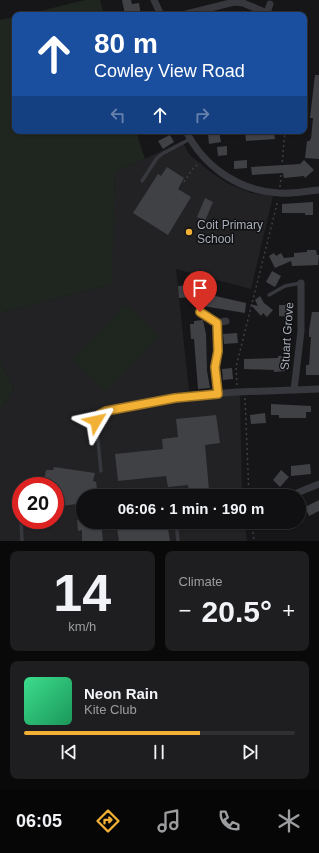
<!DOCTYPE html>
<html lang="en">
<head>
<meta charset="utf-8">
<style>
	:root { --surface:#101012; --page:#1e1e20; --text:#f1f3f6; --muted:#9c9d9f; --line:#303032; --accent:#f2b134 }
	body { margin:0; font-family:Arial,sans-serif; background:var(--page); color:var(--text); height:100vh; display:flex; flex-direction:column; font-size:15px; white-space:nowrap }
	* { box-sizing:border-box; margin:0 }
	p { font-size:13px; color:var(--muted) }
	.icon { flex:none; width:22px; height:22px; fill:none; stroke:currentColor; stroke-width:2; stroke-linecap:round; stroke-linejoin:round }
	.map { position:relative; height:541px; overflow:hidden }
	.details { display:flex; flex-direction:column; gap:10px; padding:10px; background:#09090a; flex:1 }
	.details>* { flex:none }
	.guide { position:absolute; left:12px; top:12px; width:295px; height:122px; border-radius:8px; box-shadow:0 1px 3px #0004,0 0 0 1px var(--line); background:#1a4fa0; color:#fff; overflow:hidden }
	.speed { position:absolute; left:12px; top:477px; display:flex; gap:8px; font-size:20px; font-weight:700; text-align:center }
	.speed>* { display:grid; place-content:center; width:52px; height:52px; border-radius:50%; background:var(--surface); box-shadow:0 1px 3px #0004,0 0 0 1px var(--line); line-height:1 }
	.speed .limit { border:6px solid #d22; background:#fff; color:#111 }
	.pin { position:absolute; display:grid; place-items:center; width:34px; height:34px; color:#fff; margin:-41px -17px; border-radius:50% 50% 50% 0; rotate:-45deg; box-shadow:0 0 4px #0007 }
	.pin .icon { rotate:45deg }
	.me { position:absolute; width:44px; margin:-22px; rotate:54deg; stroke-linejoin:round; filter:drop-shadow(0 0 3px #0008) }
	.turn { display:flex; align-items:center; gap:14px; height:84px; padding:0 16px; font-size:18px }
	.turn .icon { width:52px; height:52px; stroke-width:2.5 }
	.turn b { display:block; font-size:28px; line-height:34px }
	.lanes { display:flex; align-items:center; height:38px; padding:0 16px; background:#0003; justify-content:center; gap:20px; direction:ltr }
	.lanes .off { opacity:.35 }
	.big { font-size:30px; font-weight:800; line-height:1.1 }
	.details .card { flex:1; display:flex; flex-direction:column; justify-content:center; gap:6px; min-width:0; padding:0 14px; border-radius:8px; background:var(--page) }
	.details .dial { align-items:center; gap:0 }
	.dial b { font-size:52px; line-height:1 }
	.song { display:flex; align-items:center; gap:12px }
	.cover { width:48px; height:48px; border-radius:6px; background:linear-gradient(135deg,hsl(150 70% 55%),hsl(150 70% 35%)) }
	.played { height:4px; border-radius:2px; background:linear-gradient(90deg,var(--accent) 65%,var(--line) 65%) }
	.keys { display:flex; justify-content:space-around; direction:ltr }
	.heat { display:flex; justify-content:space-between; align-items:center; font-size:22px; direction:ltr }
	.details .tiles { flex:1; display:grid; gap:10px; grid-template-columns:1fr 1fr }
	.card:last-child { grid-column:span 2 }
	.trip { position:absolute; left:76px; top:489px; width:230px; height:40px; border-radius:20px; background:var(--surface); box-shadow:0 1px 3px #0004,0 0 0 1px var(--line); font-weight:800; line-height:40px; text-align:center }
	.menu { display:flex; height:64px; justify-content:space-around; align-items:center; background:#060607; color:var(--muted) }
	.menu .icon { width:28px; height:28px }
	.menu .on { color:var(--accent) }
	.menu b { font-size:18px; color:var(--text) }
	.map>svg:first-child { display:block }
	.built { fill:#222225; fill-rule:evenodd }
	.green { fill:#1e261f }
	.building { fill:#404145 }
	.lines { fill:none; stroke-linecap:round; stroke-linejoin:round }
	.path { stroke:#3d3f44; stroke-width:1.5; stroke-dasharray:2 3; stroke-linecap:butt }
	.lane { stroke:#37383d; stroke-width:3.5 }
	.street { stroke:#37383d; stroke-width:7 }
	.route-casing { stroke:#9d7322; stroke-width:10 }
	.route { stroke:#f2b134; stroke-width:7 }
	.poi-dot { fill:#f2b134; stroke:#111113; stroke-width:1.5 }
	.labels { text-anchor:middle; dominant-baseline:central; stroke-width:3; stroke-linejoin:round; paint-order:stroke }
	.poi-label { font-size:12px; fill:#a8adb8; stroke:#111113; text-anchor:start }
	.street-label { font-size:12px; fill:#a8adb8; stroke:#111113 }
</style>
</head>
<body>
<div class="map">
<svg width="319" height="541" viewBox="0 0 319 541">
	<rect width="100%" height="100%" fill="#161618"/>
	<path class="built" d="M 182,141 L 189,154 L 208,170 L 227,183 L 251,193 L 273,196 L 251,289 L 176,269 L 190,400 L 240,395 L 242,496 L 83,496 L 83,522 L 244,522 L 247,541 L 0,541 L 0,410 L 14,389 L 0,362 L 0,313 L 111,284 L 115,171 L 145,159 ZM 21,486 L 55,486 L 55,520 L 21,520 Z"/>
	<g class="green">
		<path d="M 85,0 L 100,0 L 104,15 L 24,15 Z"/>
		<path d="M 15,17 L 15,131 L 136,131 L 145,159 L 115,171 L 112,284 L 0,313 L 0,20 Z"/>
		<path d="M 125,304 L 159,336 L 106,392 L 72,360 Z"/>
		<path d="M 0,362 L 14,389 L 0,410 Z"/>
	</g>
	<g class="building">
		<path d="M 122,0 L 131,0 L 132,4 L 139,3 L 141,15 L 125,15 Z"/>
		<path d="M 315,75 L 319,75 L 319,159 L 305,158 L 307,141 L 310,141 L 310,139 L 311,139 L 313,118 L 310,118 Z"/>
		<path d="M 245,131 L 274,131 L 275,139 L 246,141 Z"/>
		<path d="M 219,132 L 221,142 L 209,144 L 208,134 Z"/>
		<path d="M 170,135 L 174,142 L 163,149 L 158,141 Z"/>
		<path d="M 227,146 L 227,155 L 218,156 L 217,147 Z"/>
		<path d="M 247,160 L 247,168 L 234,169 L 234,161 Z"/>
		<path d="M 304,160 L 314,170 L 305,178 L 304,176 L 284,178 L 283,173 L 252,175 L 251,167 L 300,164 Z"/>
		<path d="M 167,167 L 184,178 L 178,189 L 191,197 L 168,235 L 133,213 L 158,174 L 161,176 Z"/>
		<path d="M 205,198 L 213,202 L 205,221 L 197,217 Z"/>
		<path d="M 313,202 L 313,215 L 305,215 L 305,213 L 282,213 L 282,204 Z"/>
		<path d="M 307,250 L 316,250 L 317,255 L 319,255 L 318,265 L 292,266 L 291,261 L 275,268 L 269,256 L 274,253 L 276,256 L 281,253 L 284,258 L 294,257 L 294,253 L 307,252 Z"/>
		<path d="M 272,271 L 281,276 L 275,287 L 266,282 Z"/>
		<path d="M 191,285 L 191,288 L 202,287 L 202,293 L 246,303 L 245,313 L 203,306 L 204,300 L 191,301 L 191,297 L 179,298 L 178,286 Z"/>
		<path d="M 260,296 L 264,303 L 273,310 L 267,317 L 263,313 L 261,316 L 250,304 L 258,306 L 255,300 Z"/>
		<path d="M 285,304 L 293,304 L 293,317 L 279,316 L 279,305 L 285,305 Z"/>
		<path d="M 312,312 L 319,312 L 319,375 L 306,375 L 306,365 L 309,365 L 311,337 L 309,337 L 309,330 Z"/>
		<path d="M 203,320 L 206,334 L 207,371 L 210,388 L 198,389 L 194,339 L 191,339 L 190,324 L 194,324 L 194,321 Z"/>
		<path d="M 237,333 L 238,343 L 224,344 L 223,334 Z"/>
		<path d="M 278,356 L 285,356 L 285,371 L 274,372 L 274,370 L 244,369 L 244,359 L 278,358 Z"/>
		<path d="M 232,368 L 233,379 L 223,380 L 222,369 Z"/>
		<path d="M 271,404 L 311,406 L 311,412 L 306,412 L 306,418 L 279,418 L 279,415 L 271,415 Z"/>
		<path d="M 265,413 L 266,423 L 251,424 L 250,415 Z"/>
		<path d="M 216,415 L 220,443 L 205,445 L 209,490 L 189,492 L 188,485 L 168,487 L 166,476 L 118,481 L 115,454 L 163,449 L 162,439 L 178,437 L 176,419 Z"/>
		<path d="M 310,464 L 311,474 L 291,476 L 291,466 Z"/>
		<path d="M 54,467 L 95,473 L 93,481 L 96,482 L 98,496 L 83,496 L 83,503 L 55,507 L 55,486 L 43,486 L 46,470 L 53,470 Z"/>
		<path d="M 281,470 L 289,477 L 280,487 L 273,480 Z"/>
		<path d="M 274,488 L 277,496 L 255,496 L 255,495 Z"/>
		<path d="M 319,500 L 319,511 L 309,516 L 305,507 Z"/>
		<path d="M 83,519 L 83,522 L 101,522 L 103,541 L 82,541 L 82,530 L 78,531 L 77,520 Z"/>
		<path d="M 116,522 L 167,522 L 170,541 L 119,541 Z"/>
	</g>
	<g class="lines">
		<g class="path">
			<path d="M 184,182 L 194,167 L 200,163"/>
			<path d="M 280,187 L 285,131"/>
			<path d="M 237,385 L 236,367 L 278,200"/>
			<path d="M 245,398 L 249,496"/>
			<path d="M 252,522 L 254,541"/>
		</g>
		<g class="lane">
			<path d="M 142,181 L 157,158 L 162,154 L 190,139"/>
			<path d="M 269,295 L 285,286 L 301,283"/>
			<path d="M 101,471 L 96,421 L 100,413 L 106,411 L 188,396"/>
			<path d="M 32,486 L 34,483"/>
			<path d="M 21,519 L 22,541"/>
			<path d="M 176,522 L 178,541"/>
		</g>
		<g class="street">
			<path d="M 154,0 L 161,15"/>
			<path d="M 182,15 L 234,2 L 243,3 L 267,13 L 270,4"/>
			<path d="M 186,131 C 204,167 239,191 279,193 C 292,194 306,191 319,190"/>
			<path d="M 200,312 L 217,323"/>
			<path d="M 294,390 L 301,331 L 301,283"/>
			<path d="M 218,394 L 215,367 L 218,351 L 217,323 L 226,321"/>
			<path d="M 188,396 L 237,392 L 319,389"/>
			<path d="M 297,493 L 319,484"/>
		</g>
	</g>
	<g class="lines">
		<defs>
			<path id="route" d="M 96,421 L 100,414 L 106,411 L 175,398 L 218,394 L 215,367 L 218,351 L 217,323 L 200,312"/>
		</defs>
		<use href="#route" class="route-casing"/>
		<use href="#route" class="route"/>
	</g>
	<circle class="poi-dot" cx="189" cy="232" r="4"/>
	<g class="labels">
		<g class="poi-label">
			<text x="197" y="225">Coit Primary<tspan x="197" dy="14">School</tspan></text>
		</g>
		<g class="street-label">
			<text transform="translate(287 336) rotate(-86)">Stuart Grove</text>
		</g>
	</g>
</svg>
<div class="speed"><div class="limit">20</div></div>
<div class="pin" style="left:200px;top:312px;background:#d93025"><svg class="icon" aria-label="arrive" viewBox="0 0 24 24"><path d="M6 21V4h12l-3 4 3 4H6"/></svg></div>
<svg class="me" style="left:96px;top:421px" viewBox="-20 -20 40 40"><path d="M0-17L14 15 0 8-14 15z" fill="#f2b134" stroke="#fff" stroke-width="4"/></svg>
<div class="trip">06:06 · 1 min · 190 m</div>
<div class="guide">
<div class="turn"><svg class="icon" aria-label="ahead" viewBox="0 0 24 24"><path d="M12 20V5M6 11l6-6 6 6"/></svg><div><b>80 m</b>Cowley View Road</div></div>
<div class="lanes"><svg class="icon off" aria-label="left" viewBox="0 0 24 24"><path d="M17 20v-9H6M10 6l-5 5 5 5"/></svg><svg class="icon" aria-label="ahead" viewBox="0 0 24 24"><path d="M12 20V5M6 11l6-6 6 6"/></svg><svg class="icon off" aria-label="right" viewBox="0 0 24 24"><path d="M7 20v-9h11M14 6l5 5-5 5"/></svg></div>
</div>
</div>
<section class="details">
<div class="tiles">
<div class="card dial"><b>14</b><p>km/h</p></div>
<div class="card"><p>Climate</p>
<div class="heat"><a>−</a><b class="big">20.5°</b><a>+</a></div>
</div>
<div class="card">
<div class="song"><i class="cover"></i><div><b>Neon Rain</b><p>Kite Club</p></div></div>
<div class="played"></div>
<div class="keys"><svg class="icon" aria-label="previous" viewBox="0 0 24 24"><path d="M18 5L8 12l10 7zM5 5v14"/></svg><svg class="icon" aria-label="pause" viewBox="0 0 24 24"><path d="M8 5v14M16 5v14"/></svg><svg class="icon" aria-label="next" viewBox="0 0 24 24"><path d="M6 5l10 7-10 7zM19 5v14"/></svg></div>
</div>
</div>
</section>
<nav class="menu">
<b>06:05</b>
<svg class="icon on" aria-label="directions" viewBox="0 0 24 24"><path d="M12 3l9 9-9 9-9-9zM9 14v-3h6M13 9l2 2-2 2"/></svg>
<svg class="icon" aria-label="music" viewBox="0 0 24 24"><path d="M9 18V5l10-2v13"/><circle cx="6" cy="18" r="3"/><circle cx="16" cy="16" r="3"/></svg>
<svg class="icon" aria-label="phone" viewBox="0 0 24 24"><path d="M5 4h4l2 5-3 2q2 4 5 5l2-3 5 2v4C11 20 4 13 5 4z"/></svg>
<svg class="icon" aria-label="climate" viewBox="0 0 24 24"><path d="M12 3v18M4 7l16 10M4 17L20 7"/></svg>
</nav>
</body>
</html>
